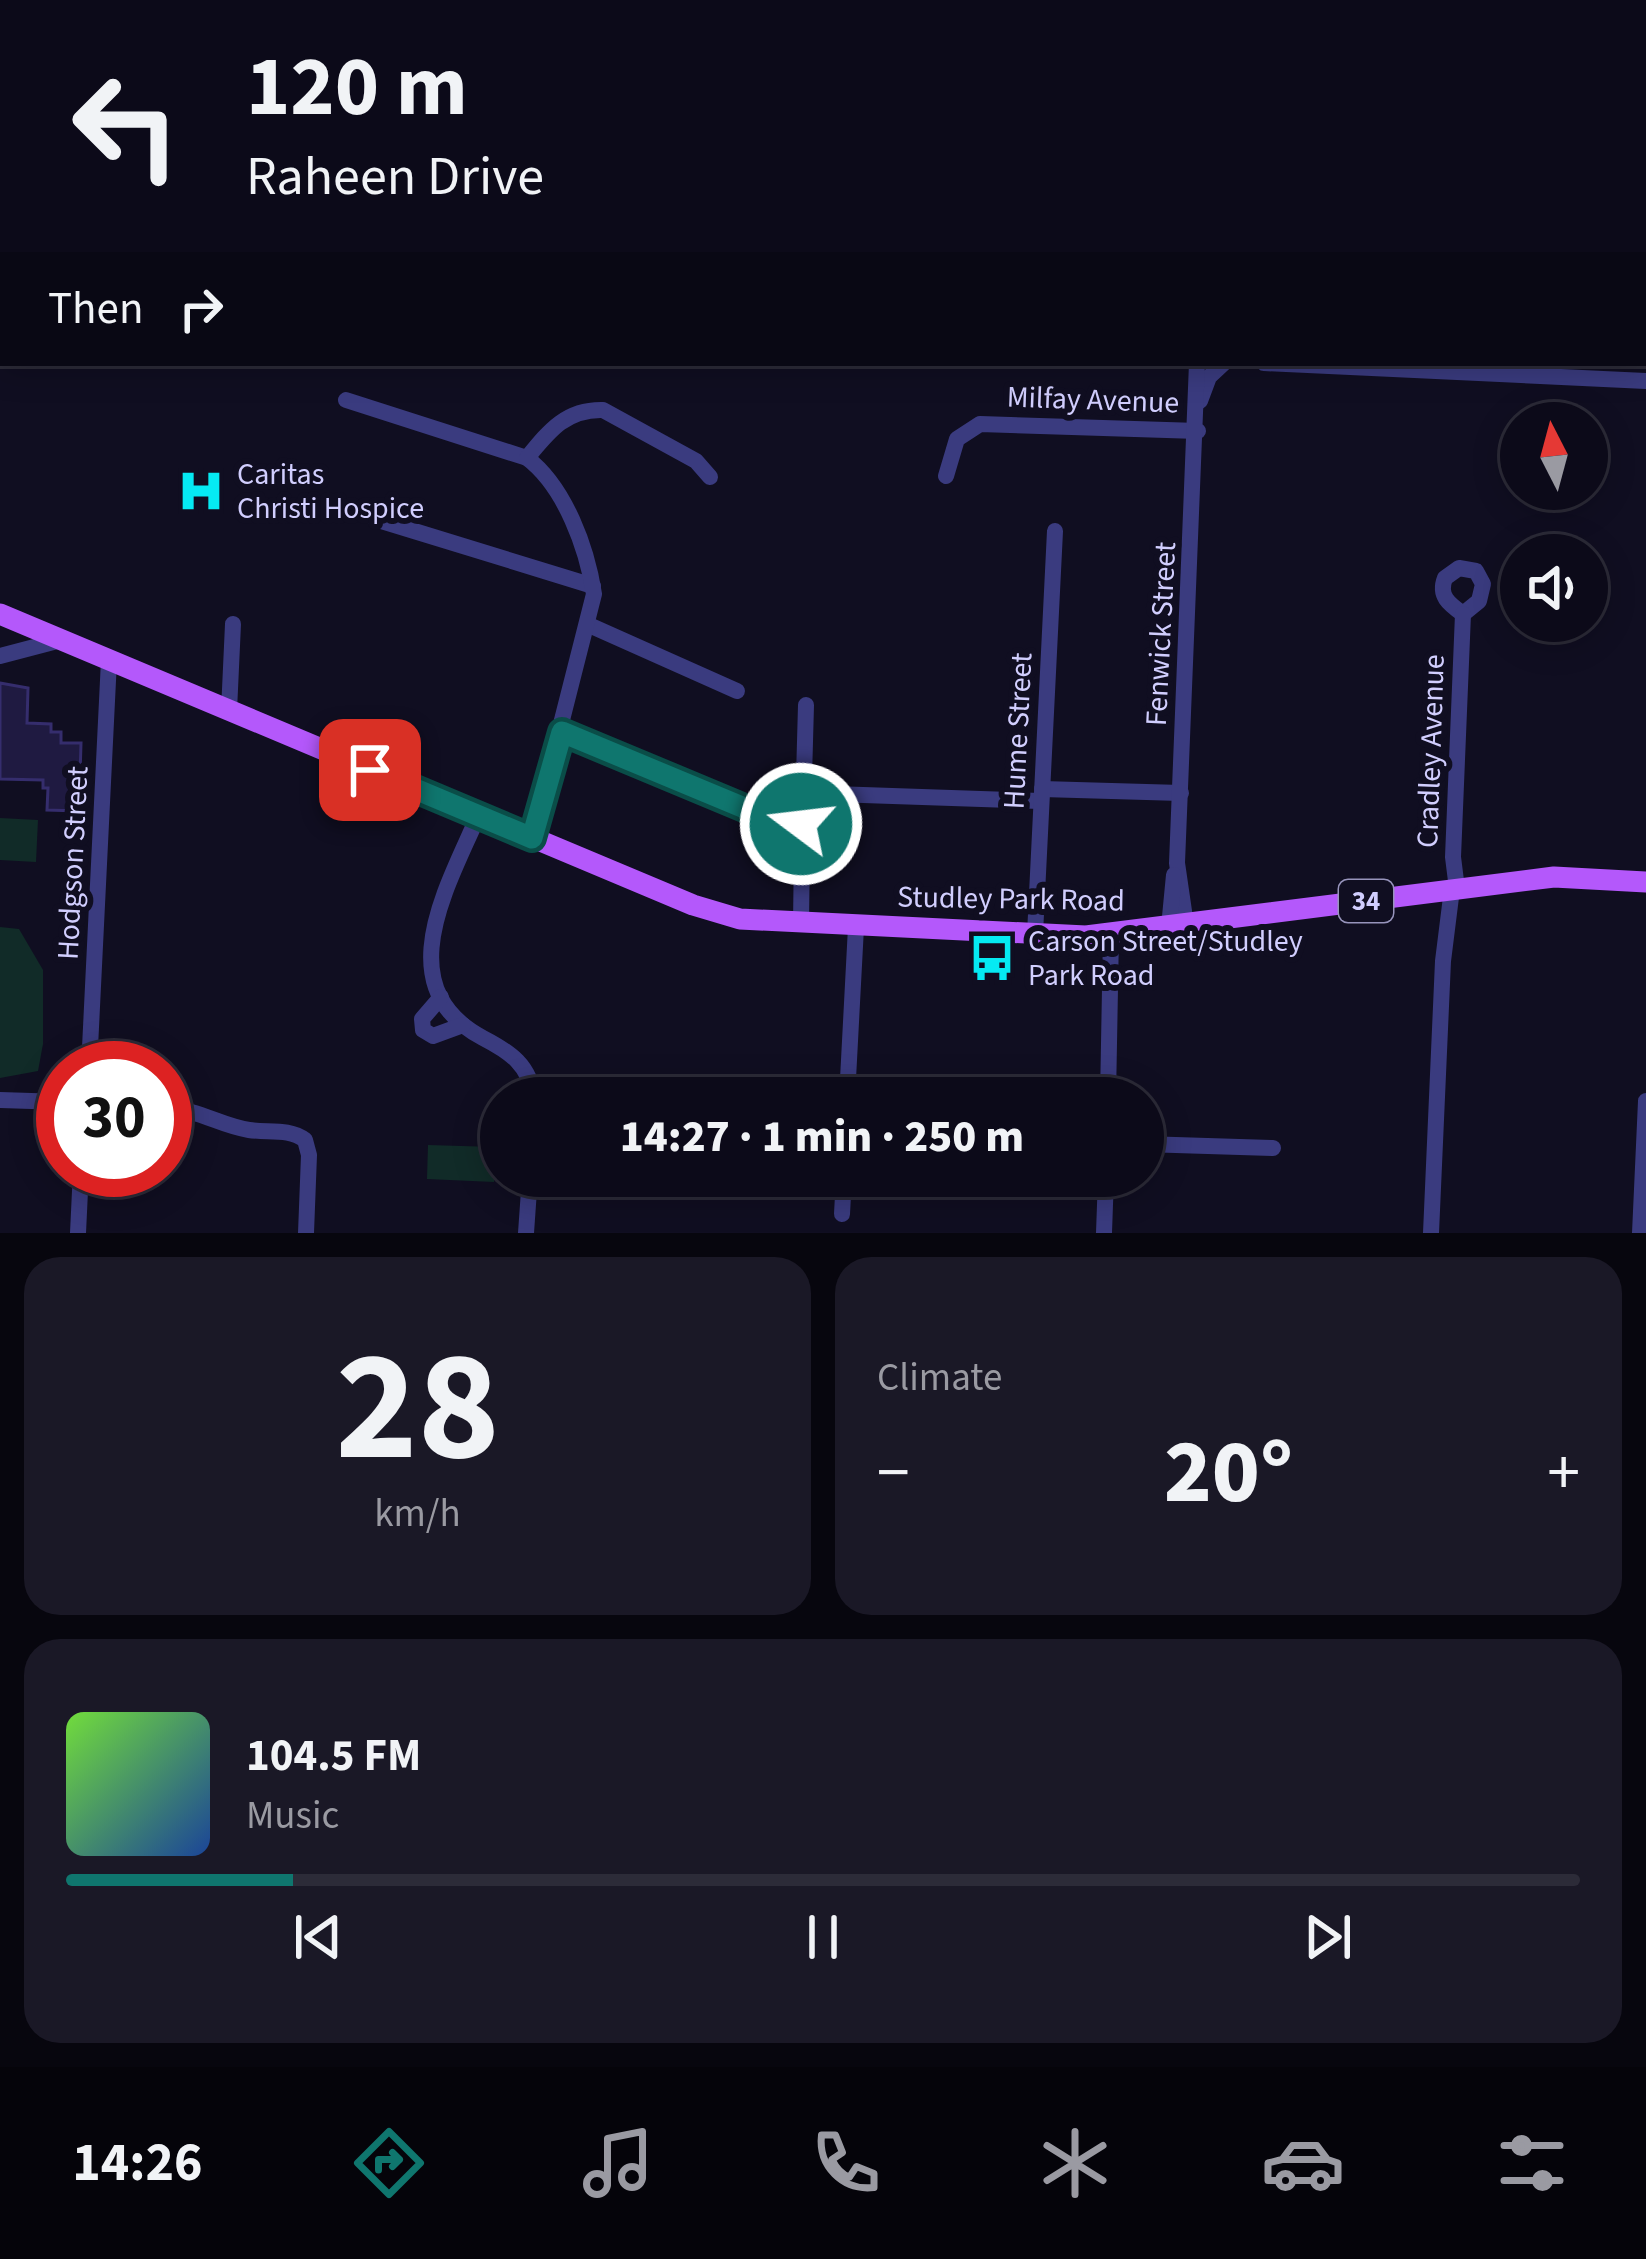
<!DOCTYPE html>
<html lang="en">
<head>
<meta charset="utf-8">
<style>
	:root { --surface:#0c0a19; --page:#1a1826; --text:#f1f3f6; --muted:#9a9aa2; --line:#2c2b38; --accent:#0f766e }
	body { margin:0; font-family:"Source Sans 3",sans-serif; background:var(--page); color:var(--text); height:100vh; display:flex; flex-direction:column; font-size:45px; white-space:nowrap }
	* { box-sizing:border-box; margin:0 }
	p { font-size:39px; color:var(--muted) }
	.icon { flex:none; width:66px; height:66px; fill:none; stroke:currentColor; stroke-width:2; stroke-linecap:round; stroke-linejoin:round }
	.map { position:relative; height:1233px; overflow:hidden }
	.side { display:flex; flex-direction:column; gap:24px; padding:24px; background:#07060e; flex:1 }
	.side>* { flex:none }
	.banner { position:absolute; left:0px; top:0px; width:1647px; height:366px; box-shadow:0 6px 30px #0003,0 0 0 3px var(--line); background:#0c0a19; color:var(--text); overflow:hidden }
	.needle { width:78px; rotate:354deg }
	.controls { position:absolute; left:1500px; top:402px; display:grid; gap:24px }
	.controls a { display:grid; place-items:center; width:108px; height:108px; border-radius:50%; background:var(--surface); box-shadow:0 6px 30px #0003,0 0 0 3px var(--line); font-size:60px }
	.speed { position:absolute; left:36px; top:1041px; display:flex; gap:24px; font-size:60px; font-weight:700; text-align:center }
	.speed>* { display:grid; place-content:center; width:156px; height:156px; border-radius:50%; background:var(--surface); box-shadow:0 6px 30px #0003,0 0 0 3px var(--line); line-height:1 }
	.speed .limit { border:18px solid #d22; background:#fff; color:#111 }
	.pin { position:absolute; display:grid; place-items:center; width:102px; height:102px; color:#fff; margin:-51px; border-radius:24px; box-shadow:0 6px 18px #0006 }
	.me { position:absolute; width:132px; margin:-66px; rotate:285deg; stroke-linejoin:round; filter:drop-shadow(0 0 9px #0008) }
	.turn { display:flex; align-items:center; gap:42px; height:252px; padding:0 48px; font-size:54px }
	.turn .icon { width:156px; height:156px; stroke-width:2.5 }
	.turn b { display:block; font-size:84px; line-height:102px }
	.then { display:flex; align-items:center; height:114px; padding:0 48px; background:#0003; gap:24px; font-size:45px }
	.big { font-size:90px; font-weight:800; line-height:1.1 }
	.side .tile { flex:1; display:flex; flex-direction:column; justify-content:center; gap:18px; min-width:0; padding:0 42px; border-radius:36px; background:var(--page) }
	.side .dial { align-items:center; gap:0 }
	.dial b { font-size:156px; line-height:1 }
	.song { display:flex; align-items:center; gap:36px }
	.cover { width:144px; height:144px; border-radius:18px; background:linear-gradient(135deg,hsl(100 70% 55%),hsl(220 70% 35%)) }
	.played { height:12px; border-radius:6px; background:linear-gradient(90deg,var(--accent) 15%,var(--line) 15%) }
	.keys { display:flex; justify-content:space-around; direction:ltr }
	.heat { display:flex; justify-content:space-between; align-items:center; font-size:66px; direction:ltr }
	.side .tiles { flex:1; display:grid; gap:24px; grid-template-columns:1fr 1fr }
	.tile:last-child { grid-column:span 2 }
	.trip { position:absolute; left:480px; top:1077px; width:684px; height:120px; border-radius:60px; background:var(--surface); box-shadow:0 6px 30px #0003,0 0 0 3px var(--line); font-weight:800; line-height:120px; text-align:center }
	.tabs { display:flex; height:192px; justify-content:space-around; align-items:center; background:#05040a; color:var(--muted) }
	.tabs .icon { width:84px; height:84px }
	.tabs .selected { color:var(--accent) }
	.tabs b { font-size:54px; color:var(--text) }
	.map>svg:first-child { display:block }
	.green { fill:#112b28 }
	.building { fill:#1f1a41; stroke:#352d6d; stroke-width:3 }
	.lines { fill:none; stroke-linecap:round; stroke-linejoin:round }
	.minor { stroke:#3a3b7f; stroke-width:16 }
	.major { stroke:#b458fb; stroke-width:21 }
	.route-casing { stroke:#0a4d48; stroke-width:30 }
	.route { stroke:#0f766e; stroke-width:21 }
	.labels { text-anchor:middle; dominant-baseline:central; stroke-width:12; stroke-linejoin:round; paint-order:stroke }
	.shield { fill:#100e21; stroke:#9794bc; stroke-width:3 }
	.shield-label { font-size:27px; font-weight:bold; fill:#d1cefe }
	.street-label { font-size:30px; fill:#d1cefe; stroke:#100e21 }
	.poi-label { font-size:30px; fill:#d1cefe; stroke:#100e21; text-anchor:start }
</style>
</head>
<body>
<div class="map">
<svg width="1646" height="1233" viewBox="0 0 1646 1233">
	<rect width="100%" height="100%" fill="#100e21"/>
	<g class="green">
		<path d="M 261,0 L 1153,0 L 267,3 Z"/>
		<path d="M 0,818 L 38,820 L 36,862 L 0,860 Z"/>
		<path d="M 0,927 L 19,929 L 43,970 L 43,1044 L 38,1071 L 0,1078 Z"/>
		<path d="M 428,1145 L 495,1147 L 494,1182 L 427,1179 Z"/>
	</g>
	<path class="building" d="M 0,683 L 28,688 L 27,723 L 51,724 L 51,732 L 61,732 L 61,743 L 81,743 L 79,811 L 47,810 L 48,788 L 43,788 L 43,780 L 0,779 Z"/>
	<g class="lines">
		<g class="minor">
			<path d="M 1644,289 L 1646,291"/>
			<path d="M 1644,344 L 1646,344"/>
			<path d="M 1264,363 L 1646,381"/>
			<path d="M 346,400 L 527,458"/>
			<path d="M 1200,401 L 1209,377 L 1224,363"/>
			<path d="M 946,476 L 957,439 L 980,424 L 1198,431"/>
			<path d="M 375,519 L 593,586"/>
			<path d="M 1459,568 L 1476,571 L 1483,584 L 1479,601 L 1463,614 C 1449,604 1438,596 1445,578 Z"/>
			<path d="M 589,625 L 737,691"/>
			<path d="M 0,656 L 61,640"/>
			<path d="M 229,711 L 233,624"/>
			<path d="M 562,732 L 797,830"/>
			<path d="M 1042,789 L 1181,793"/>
			<path d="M 804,793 L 1041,801"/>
			<path d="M 478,816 C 448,886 387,987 483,1038 C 510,1052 530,1065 534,1098"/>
			<path d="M 532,838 L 594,594 C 587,548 565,487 527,458 C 549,431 566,409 603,410 L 696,461 L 710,477"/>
			<path d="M 1457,889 L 1453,857 L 1463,614"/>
			<path d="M 801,924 L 802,844 L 797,830 L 803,815 L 806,705"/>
			<path d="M 1186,925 L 1177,863 L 1197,363"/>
			<path d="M 1169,927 L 1174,875"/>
			<path d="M 1035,934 L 1055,531"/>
			<path d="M 441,997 L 422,1019 L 423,1030 L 433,1036 L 463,1025"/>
			<path d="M 89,1068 L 109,660"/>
			<path d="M 847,1098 L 856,927"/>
			<path d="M 1108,1098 L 1111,934"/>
			<path d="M 0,1100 L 63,1102"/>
			<path d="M 165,1108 C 199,1109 218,1125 249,1130 C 268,1133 289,1128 305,1140 L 309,1155 L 306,1233"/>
			<path d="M 1143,1144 L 1273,1148"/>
			<path d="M 645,1176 L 646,1178"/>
			<path d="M 842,1214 L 844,1176"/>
			<path d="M 78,1233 L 81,1170"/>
			<path d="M 526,1233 L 530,1176"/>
			<path d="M 1104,1233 L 1106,1176"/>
			<path d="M 1431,1233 L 1443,961 L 1452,889"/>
			<path d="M 1640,1233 L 1646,1101"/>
		</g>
		<g class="major">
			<path d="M 1352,3 L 1354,0"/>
			<path d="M 0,32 L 3,34"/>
			<path d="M 0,614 L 693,905 L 740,919 L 1086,936 L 1554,877 L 1646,882"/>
		</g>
	</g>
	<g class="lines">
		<defs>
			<path id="route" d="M 370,770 L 532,838 L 562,732 L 797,830 L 801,824"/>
		</defs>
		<use href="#route" class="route-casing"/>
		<use href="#route" class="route"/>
	</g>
	<defs>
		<symbol id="hospital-bare" viewBox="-9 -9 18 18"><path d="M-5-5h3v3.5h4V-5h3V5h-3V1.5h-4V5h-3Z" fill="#05eaf3" stroke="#100e21" stroke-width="2.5" paint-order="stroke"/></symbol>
		<symbol id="bus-bare" viewBox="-9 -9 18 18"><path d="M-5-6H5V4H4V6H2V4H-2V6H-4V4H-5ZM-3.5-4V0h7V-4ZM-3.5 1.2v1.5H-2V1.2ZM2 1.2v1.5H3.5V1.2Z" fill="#05eaf3" stroke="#100e21" stroke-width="2.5" paint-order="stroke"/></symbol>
	</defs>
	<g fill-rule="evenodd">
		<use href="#hospital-bare" x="168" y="458" width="66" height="66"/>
		<use href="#bus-bare" x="959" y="925" width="66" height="66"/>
	</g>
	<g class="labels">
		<rect class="shield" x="1339" y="880" width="54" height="42" rx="9"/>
		<g class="shield-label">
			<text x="1366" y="901">34</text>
		</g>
		<g class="street-label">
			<text transform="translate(1093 400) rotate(2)">Milfay Avenue</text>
			<text transform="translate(1161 634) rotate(-87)">Fenwick Street</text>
			<text transform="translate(1018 731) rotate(-87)">Hume Street</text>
			<text transform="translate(1431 751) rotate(-88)">Cradley Avenue</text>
			<text transform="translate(73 863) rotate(-87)">Hodgson Street</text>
			<text transform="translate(1011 899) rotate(1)">Studley Park Road</text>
		</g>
		<g class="poi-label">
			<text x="237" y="474">Caritas<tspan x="237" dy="34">Christi Hospice</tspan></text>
			<text x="1028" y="941">Carson Street/Studley<tspan x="1028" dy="34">Park Road</tspan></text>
		</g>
	</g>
</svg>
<div class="controls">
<a><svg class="needle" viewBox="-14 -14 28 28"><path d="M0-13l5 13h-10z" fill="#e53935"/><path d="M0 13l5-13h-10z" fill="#9a9aa2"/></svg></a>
<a><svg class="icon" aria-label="sound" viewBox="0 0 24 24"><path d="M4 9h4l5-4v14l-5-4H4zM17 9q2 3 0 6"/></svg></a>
</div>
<div class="speed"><div class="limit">30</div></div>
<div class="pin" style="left:370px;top:770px;background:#d93025"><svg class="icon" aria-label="arrive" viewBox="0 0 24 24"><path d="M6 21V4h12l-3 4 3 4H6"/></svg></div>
<svg class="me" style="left:801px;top:824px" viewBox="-20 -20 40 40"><circle r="17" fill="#0f766e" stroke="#fff" stroke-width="3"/><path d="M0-11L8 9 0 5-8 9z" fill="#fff"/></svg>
<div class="trip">14:27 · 1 min · 250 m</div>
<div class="banner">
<div class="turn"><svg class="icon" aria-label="left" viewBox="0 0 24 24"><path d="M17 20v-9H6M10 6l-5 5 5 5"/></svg><div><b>120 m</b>Raheen Drive</div></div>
<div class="then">Then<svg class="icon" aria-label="right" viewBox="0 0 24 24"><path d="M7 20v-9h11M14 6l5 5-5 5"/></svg></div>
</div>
</div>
<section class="side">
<div class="tiles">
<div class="tile dial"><b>28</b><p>km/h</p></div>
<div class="tile"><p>Climate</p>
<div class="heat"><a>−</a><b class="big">20°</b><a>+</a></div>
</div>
<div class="tile">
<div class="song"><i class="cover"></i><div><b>104.5 FM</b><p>Music</p></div></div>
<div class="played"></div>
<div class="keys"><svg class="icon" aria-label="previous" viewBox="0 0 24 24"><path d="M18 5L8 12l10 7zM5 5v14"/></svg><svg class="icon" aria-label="pause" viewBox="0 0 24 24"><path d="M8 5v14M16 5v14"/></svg><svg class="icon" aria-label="next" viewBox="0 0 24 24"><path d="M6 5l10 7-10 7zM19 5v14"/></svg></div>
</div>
</div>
</section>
<nav class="tabs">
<b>14:26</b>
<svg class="icon selected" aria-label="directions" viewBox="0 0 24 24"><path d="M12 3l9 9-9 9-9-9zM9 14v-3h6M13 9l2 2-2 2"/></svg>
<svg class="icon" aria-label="music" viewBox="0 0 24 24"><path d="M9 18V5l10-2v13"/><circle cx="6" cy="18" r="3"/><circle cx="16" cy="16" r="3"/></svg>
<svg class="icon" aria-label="phone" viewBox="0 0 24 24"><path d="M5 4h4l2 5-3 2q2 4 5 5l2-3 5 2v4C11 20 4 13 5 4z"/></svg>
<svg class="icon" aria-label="climate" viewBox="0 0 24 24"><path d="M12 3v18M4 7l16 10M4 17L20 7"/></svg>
<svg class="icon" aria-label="car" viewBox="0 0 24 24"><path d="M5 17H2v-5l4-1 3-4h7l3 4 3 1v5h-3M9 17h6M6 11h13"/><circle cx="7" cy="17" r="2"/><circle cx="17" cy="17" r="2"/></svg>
<svg class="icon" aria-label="filters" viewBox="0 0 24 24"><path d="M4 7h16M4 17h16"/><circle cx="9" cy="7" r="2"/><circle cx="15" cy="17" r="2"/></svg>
</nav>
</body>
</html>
